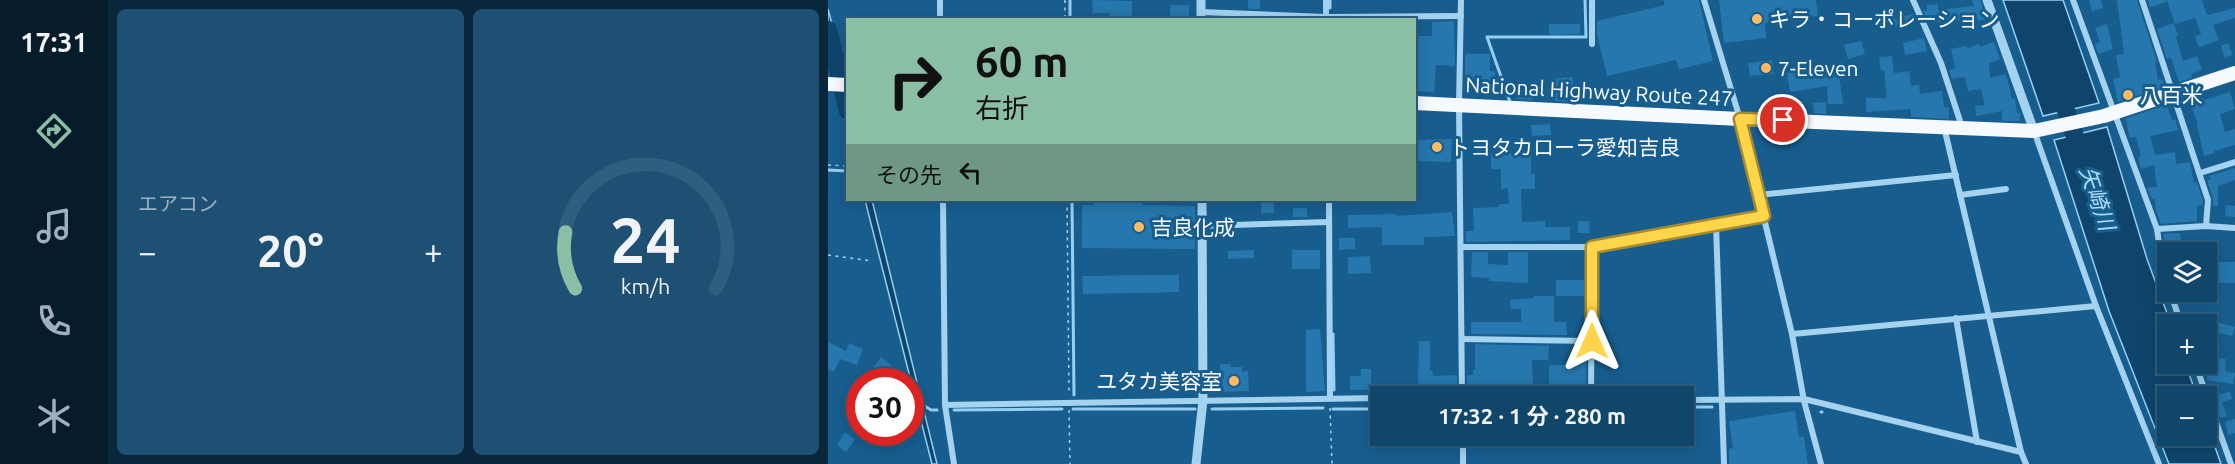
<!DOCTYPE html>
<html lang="ja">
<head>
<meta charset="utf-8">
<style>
	:root { --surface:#11466b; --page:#1e5073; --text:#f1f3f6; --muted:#9cb1c1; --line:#305e7e; --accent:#8abfa5 }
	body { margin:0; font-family:Ubuntu,"Noto Sans JP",sans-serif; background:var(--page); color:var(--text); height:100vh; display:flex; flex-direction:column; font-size:22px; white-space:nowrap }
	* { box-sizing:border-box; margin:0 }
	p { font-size:20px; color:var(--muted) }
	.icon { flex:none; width:33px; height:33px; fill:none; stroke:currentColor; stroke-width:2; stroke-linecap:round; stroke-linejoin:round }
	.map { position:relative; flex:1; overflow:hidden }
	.details { display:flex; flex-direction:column; gap:9px; padding:9px; background:#09263b; width:720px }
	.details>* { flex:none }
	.top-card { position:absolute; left:18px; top:18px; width:570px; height:183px; border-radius:0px; box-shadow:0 3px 15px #0003,0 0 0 2px var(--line); background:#8abfa5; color:#111; overflow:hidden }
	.tools { position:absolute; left:1329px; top:242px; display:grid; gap:12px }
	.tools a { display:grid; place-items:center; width:60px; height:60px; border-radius:0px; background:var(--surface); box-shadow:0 3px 15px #0003,0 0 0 2px var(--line); font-size:30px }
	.speed { position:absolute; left:18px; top:368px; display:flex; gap:12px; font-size:30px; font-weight:700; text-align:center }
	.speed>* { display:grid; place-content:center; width:78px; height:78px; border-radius:50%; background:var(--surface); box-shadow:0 3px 15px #0003,0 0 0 2px var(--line); line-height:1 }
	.speed .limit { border:9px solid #d22; background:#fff; color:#111 }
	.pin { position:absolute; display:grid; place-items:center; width:51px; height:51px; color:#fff; margin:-26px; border:3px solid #fff; border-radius:50%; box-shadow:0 2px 6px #0007 }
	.me { position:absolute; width:66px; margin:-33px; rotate:0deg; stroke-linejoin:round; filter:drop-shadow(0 0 4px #0008) }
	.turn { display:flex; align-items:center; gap:21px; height:126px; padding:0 30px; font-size:27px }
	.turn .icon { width:78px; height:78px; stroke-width:2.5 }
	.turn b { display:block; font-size:42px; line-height:51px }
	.then { display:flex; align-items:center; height:57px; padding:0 30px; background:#0003; gap:12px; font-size:22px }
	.big { font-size:45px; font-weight:700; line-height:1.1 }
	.details .widget { flex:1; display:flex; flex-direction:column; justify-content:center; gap:9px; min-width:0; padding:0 21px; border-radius:9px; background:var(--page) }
	.details .dial { align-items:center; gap:0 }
	.dial svg { height:156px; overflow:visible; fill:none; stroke:var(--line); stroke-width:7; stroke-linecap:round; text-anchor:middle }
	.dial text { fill:var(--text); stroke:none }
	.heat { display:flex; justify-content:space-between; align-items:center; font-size:33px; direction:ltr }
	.details .tiles { flex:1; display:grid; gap:9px; grid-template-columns:repeat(2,1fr) }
	.trip { position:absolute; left:542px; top:386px; width:324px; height:60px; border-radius:0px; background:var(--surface); box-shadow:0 3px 15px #0003,0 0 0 2px var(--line); font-weight:700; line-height:60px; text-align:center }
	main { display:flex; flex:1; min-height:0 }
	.tabs { display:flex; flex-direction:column; width:108px; justify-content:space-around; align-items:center; background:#071c2b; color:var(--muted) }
	.tabs .icon { width:42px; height:42px }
	.tabs .on { color:var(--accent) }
	.tabs b { font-size:27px; color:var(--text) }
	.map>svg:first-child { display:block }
	.water { fill:#0f456c; stroke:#96cff2; stroke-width:1.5 }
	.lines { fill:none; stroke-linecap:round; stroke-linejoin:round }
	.stream { stroke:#96cff2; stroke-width:3 }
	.river { stroke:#0f456c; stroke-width:18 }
	.building { fill:#2677ad }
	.path { stroke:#a4d2ef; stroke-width:1.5; stroke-dasharray:3 4.5; stroke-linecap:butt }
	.minor { stroke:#a4d2ef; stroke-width:6 }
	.tertiary { stroke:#a4d2ef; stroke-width:9 }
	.trunk { stroke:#f6faff; stroke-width:14 }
	.route-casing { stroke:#a68a30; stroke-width:15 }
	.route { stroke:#ffd54a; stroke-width:10 }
	.poi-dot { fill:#ffb962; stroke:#175e8f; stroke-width:2 }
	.labels { text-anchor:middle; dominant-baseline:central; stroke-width:6; stroke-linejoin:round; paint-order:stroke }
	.poi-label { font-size:21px; fill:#fff; stroke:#175e8f; text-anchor:start }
	.street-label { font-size:21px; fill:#fff; stroke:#175e8f }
	.water-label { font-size:22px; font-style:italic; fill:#b0dbf6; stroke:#175e8f }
</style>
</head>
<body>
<main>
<nav class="tabs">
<b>17:31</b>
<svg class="icon on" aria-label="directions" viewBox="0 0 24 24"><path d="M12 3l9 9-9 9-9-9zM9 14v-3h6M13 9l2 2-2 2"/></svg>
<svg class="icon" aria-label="music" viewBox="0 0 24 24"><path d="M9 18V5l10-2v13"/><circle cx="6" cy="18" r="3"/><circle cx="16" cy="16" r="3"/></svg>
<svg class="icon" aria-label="phone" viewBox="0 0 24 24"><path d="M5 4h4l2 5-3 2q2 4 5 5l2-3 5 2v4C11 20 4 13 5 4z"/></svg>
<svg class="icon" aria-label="climate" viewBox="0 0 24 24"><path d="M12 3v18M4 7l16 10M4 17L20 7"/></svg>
</nav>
<section class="details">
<div class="tiles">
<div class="widget"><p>エアコン</p>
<div class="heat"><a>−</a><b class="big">20°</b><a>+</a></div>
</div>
<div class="widget dial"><svg viewBox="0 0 100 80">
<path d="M14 69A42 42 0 1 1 86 69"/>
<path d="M14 69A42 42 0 0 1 9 40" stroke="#8abfa5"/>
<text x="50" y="56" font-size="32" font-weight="700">24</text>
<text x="50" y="72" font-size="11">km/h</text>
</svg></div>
</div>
</section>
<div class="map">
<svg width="1407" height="464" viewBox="0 0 1407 464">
	<rect width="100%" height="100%" fill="#175e8f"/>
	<g class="water">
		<path d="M 1175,0 L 1235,0 L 1271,103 L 1215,116 Z"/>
		<path d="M 0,9 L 18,77 L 6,77 L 0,52 Z"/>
		<path d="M 11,96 L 19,98 L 19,130 Z"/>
		<path d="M 1279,127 L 1319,259 L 1343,324 L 1340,324 L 1340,363 L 1357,363 L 1369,396 L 1340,396 L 1340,435 L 1378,435 L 1379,424 L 1393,464 L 1341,464 L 1281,311 L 1226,140 Z"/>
		<path d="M 37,200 L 44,200 L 109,464 L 104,464 Z"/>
	</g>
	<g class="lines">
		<g class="stream">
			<path d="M 242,0 L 242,20"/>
			<path d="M 502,0 L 502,8"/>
			<path d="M 682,102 L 659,37 L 758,37 L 757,0"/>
			<path d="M 0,170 L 20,171"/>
			<path d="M 244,200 L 246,395"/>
			<path d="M 505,334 L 506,390"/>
			<path d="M 92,403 L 103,410 L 109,410"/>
			<path d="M 855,407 L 884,407"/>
			<path d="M 245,409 L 367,409"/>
			<path d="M 384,409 L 495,408"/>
			<path d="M 505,409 L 552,409"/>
			<path d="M 126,410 L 234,409"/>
			<path d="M 993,412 L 994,412"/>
		</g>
		<g class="river">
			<path d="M 0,30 L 20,111"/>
			<path d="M 1230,87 L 1254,157"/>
		</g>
	</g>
	<g class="building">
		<path d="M 264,0 L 304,1 L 304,20 L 282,19 L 282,13 L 265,13 Z"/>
		<rect x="420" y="0" width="12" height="9"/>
		<path d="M 835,0 L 871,0 L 885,61 L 851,69 L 848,60 L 779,76 L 769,34 L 769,21 L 837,5 Z"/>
		<path d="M 891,0 L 988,0 L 990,16 L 937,23 L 938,38 L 896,43 Z"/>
		<path d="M 1144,0 L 1152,0 L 1159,19 L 1150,21 L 1150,19 L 1101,23 L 1095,11 L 1099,10 L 1099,5 L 1110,4 L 1110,10 L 1146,6 Z"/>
		<path d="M 1261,0 L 1273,0 L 1275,8 L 1264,11 Z"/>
		<path d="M 1289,0 L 1309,0 L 1329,62 L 1327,62 L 1330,80 L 1334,79 L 1337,87 L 1290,102 L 1285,79 L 1292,77 L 1288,55 L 1296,54 Z"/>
		<path d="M 1320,0 L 1338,0 L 1339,2 L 1322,7 Z"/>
		<path d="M 1339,0 L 1374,0 L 1379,15 L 1407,8 L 1407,18 L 1385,25 L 1391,40 L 1371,47 L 1367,37 L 1373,34 L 1367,18 L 1347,24 Z"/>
		<path d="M 342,5 L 361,5 L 361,16 L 342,17 Z"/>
		<path d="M 1085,14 L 1089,21 L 1067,27 L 1065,19 Z"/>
		<path d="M 626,21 L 627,66 L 608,65 L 606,92 L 586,91 L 586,36 L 604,36 L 604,22 Z"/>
		<path d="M 1346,23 L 1350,36 L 1348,37 L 1355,61 L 1369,56 L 1374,70 L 1363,74 L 1364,78 L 1351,82 L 1343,58 L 1339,59 L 1329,29 Z"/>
		<path d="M 721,24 L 752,24 L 752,34 L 721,35 Z"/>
		<path d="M 1279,24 L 1285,49 L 1270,54 L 1267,44 L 1272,42 L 1267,28 Z"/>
		<path d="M 1096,38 L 1099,51 L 1077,55 L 1075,43 Z"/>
		<path d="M 1033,41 L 1037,54 L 1020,59 L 1016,45 Z"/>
		<path d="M 1166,42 L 1172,59 L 1161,63 L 1162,78 L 1178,74 L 1184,99 L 1187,98 L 1189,113 L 1192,113 L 1192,121 L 1174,121 L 1174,111 L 1148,116 L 1147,106 L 1157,105 L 1153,89 L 1140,91 L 1137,77 L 1124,79 L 1121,70 L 1127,68 L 1123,49 L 1138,46 L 1139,49 L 1151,44 L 1152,47 Z"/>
		<path d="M 1400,43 L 1405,55 L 1397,58 L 1393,46 Z"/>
		<path d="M 637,54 L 662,54 L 662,71 L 667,71 L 667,87 L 637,87 Z"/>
		<path d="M 1064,56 L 1066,73 L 1081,71 L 1083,86 L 1091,85 L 1092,94 L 1114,91 L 1116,107 L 1121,107 L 1121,119 L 1083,117 L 1083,109 L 1038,112 L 1038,98 L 1059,98 L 1056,70 L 1053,71 L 1051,57 Z"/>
		<path d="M 944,60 L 946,74 L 922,76 L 920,63 Z"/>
		<path d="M 1010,67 L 1015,104 L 1000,104 L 999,86 L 962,92 L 959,73 Z"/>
		<path d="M 744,77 L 748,102 L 727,101 L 726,79 Z"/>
		<path d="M 1402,92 L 1407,109 L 1392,114 L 1397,132 L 1407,129 L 1407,145 L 1386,151 L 1387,153 L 1376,156 L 1369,125 L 1370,125 L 1361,98 L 1373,94 L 1376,100 Z"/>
		<path d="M 688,94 L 704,94 L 704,100 L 688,99 Z"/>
		<path d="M 998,102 L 998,114 L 986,113 L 985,103 Z"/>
		<path d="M 1339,105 L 1344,120 L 1347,119 L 1350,130 L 1322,136 L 1327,155 L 1347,152 L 1348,164 L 1362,162 L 1366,183 L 1369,182 L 1375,201 L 1374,205 L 1369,205 L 1369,221 L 1333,224 L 1328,211 L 1327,199 L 1324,199 L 1319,188 L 1329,187 L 1326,165 L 1313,169 L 1310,157 L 1313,156 L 1308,137 L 1301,138 L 1301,136 L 1298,118 Z"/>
		<path d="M 722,124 L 723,135 L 704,136 L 703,125 Z"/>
		<path d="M 624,139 L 623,162 L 586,161 L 586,140 Z"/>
		<path d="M 663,153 L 703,153 L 703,174 L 707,174 L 707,189 L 693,189 L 694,222 L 717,221 L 717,227 L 742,227 L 742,240 L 638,242 L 638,231 L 646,231 L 645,208 L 671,207 L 671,204 L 681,204 L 680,188 L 673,189 L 673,169 L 663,169 Z"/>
		<path d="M 1407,168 L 1407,180 L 1390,186 L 1390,206 L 1385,206 L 1385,199 L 1379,180 L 1383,180 L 1381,176 Z"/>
		<path d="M 266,200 L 315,200 L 315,205 L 367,206 L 367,249 L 254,248 L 254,205 L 266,205 Z"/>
		<rect x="433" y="200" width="13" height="13"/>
		<path d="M 1398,205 L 1407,206 L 1407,217 L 1397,216 Z"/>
		<rect x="465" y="208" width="14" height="9"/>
		<path d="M 624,212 L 627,236 L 596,237 L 596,245 L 554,245 L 554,227 L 520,228 L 520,215 L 568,214 L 568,216 Z"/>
		<path d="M 750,221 L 761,221 L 762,233 L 750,233 Z"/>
		<path d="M 1352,233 L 1354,247 L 1338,250 L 1335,234 Z"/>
		<path d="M 511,238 L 527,238 L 527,249 L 511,250 Z"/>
		<path d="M 1372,241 L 1375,252 L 1359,252 L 1357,245 Z"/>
		<path d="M 426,250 L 426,258 L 400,259 L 400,251 Z"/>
		<rect x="464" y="250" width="28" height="19"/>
		<path d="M 644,252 L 660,252 L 660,264 L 680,265 L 680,252 L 700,252 L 700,283 L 661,281 L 661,278 L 643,277 Z"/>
		<path d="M 542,256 L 543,273 L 520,274 L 520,257 Z"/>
		<rect x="1378" y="262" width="29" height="21"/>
		<path d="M 334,275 L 351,275 L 351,292 L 255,294 L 254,276 Z"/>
		<rect x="728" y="280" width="28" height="16"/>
		<path d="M 706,296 L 726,296 L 726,322 L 738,322 L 739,335 L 643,334 L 643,322 L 693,322 L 693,309 L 683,309 L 682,300 L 706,298 Z"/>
		<path d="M 1388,322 L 1407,327 L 1404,336 L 1385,332 Z"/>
		<path d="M 492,329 L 497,391 L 478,392 L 478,330 Z"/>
		<path d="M 591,341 L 602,341 L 602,371 L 604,370 L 605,376 L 629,375 L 629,390 L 590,389 Z"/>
		<path d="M 0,342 L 18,351 L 21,343 L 35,349 L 29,365 L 12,359 L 6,372 L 0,369 Z"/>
		<path d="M 647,344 L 721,346 L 720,360 L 704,360 L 705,389 L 639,389 L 639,375 L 645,375 L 645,370 L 647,370 Z"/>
		<path d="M 1392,348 L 1389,358 L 1398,359 L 1397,371 L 1407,373 L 1405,384 L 1379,380 L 1378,349 Z"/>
		<path d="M 53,357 L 77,376 L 73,381 L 35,381 Z"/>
		<path d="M 758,362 L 758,394 L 721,392 L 721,365 L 739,365 L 739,363 Z"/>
		<path d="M 392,364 L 403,364 L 403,367 L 414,367 L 414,372 L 420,371 L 421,391 L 393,392 Z"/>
		<path d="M 533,369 L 543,369 L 543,390 L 522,390 L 522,376 L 533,376 Z"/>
		<path d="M 32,385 L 32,414 L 17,403 Z"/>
		<path d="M 1402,391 L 1404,399 L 1394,402 L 1399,416 L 1392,418 L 1385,397 Z"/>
		<path d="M 967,411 L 971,437 L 976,437 L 980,464 L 901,464 L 901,449 L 905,448 L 901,421 Z"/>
		<path d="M 1407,419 L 1407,433 L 1400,435 L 1397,422 Z"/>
		<path d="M 17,432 L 27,439 L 18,452 L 9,445 Z"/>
	</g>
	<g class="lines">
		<g class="path">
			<path d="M 237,0 L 237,20"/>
			<path d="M 0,165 L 20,166"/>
			<path d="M 239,200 L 241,394"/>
			<path d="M 0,255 L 44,261"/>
			<path d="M 502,408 L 504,464"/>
			<path d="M 241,410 L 242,464"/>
		</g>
		<g class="minor">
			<path d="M 498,0 L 498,20"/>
			<path d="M 633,0 L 631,105 L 634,396"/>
			<path d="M 764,0 L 764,44"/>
			<path d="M 876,0 L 912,119 L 964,334 L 976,401 L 993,464"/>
			<path d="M 1085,0 L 1113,63 L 1134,127"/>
			<path d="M 1245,0 L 1329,229 L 1334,264 L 1340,282"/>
			<path d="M 1314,0 L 1380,200 L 1378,226"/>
			<path d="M 373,12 L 498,17 L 633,16"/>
			<path d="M 112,20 L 112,0"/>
			<path d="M 1116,127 L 1193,452 L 1198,464"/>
			<path d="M 1206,131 L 1268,306 L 1331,464"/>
			<path d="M 1372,173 L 1407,162"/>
			<path d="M 930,195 L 1128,175"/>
			<path d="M 1132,195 L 1178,189"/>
			<path d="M 115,200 L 117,405 L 552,398"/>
			<path d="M 501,200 L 502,398"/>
			<path d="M 888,224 L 896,464"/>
			<path d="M 374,226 L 501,222"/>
			<path d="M 1329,229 L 1378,226 L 1407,228"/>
			<path d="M 633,247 L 764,247 L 936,216"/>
			<path d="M 1342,291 L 1353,324"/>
			<path d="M 1128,318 L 1149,442"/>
			<path d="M 964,334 L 1268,306"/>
			<path d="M 634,339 L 764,341"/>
			<path d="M 1367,363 L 1403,464"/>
			<path d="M 763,396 L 764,247"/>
			<path d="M 855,400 L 976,399 L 1193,452"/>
			<path d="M 117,405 L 126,464"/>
			<path d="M 635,435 L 635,464"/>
		</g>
		<g class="tertiary">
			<path d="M 373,0 L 373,20"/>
			<path d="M 1159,0 L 1206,131"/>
			<path d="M 368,464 L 375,400 L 374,200"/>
		</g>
		<g class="trunk">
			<path d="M 0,84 L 20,85"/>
			<path d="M 586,103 L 912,119 L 1206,131 L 1276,116 L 1407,73"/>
		</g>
	</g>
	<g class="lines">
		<defs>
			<path id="route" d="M 764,341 L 764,247 L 936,216 L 912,119 L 955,120"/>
		</defs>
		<use href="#route" class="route-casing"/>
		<use href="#route" class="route"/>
	</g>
	<g class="poi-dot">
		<circle cx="929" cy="19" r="6"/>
		<circle cx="938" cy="68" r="6"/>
		<circle cx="1300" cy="95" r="6"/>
		<circle cx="609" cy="147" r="6"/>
		<circle cx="311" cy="227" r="6"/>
		<circle cx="406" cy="381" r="6"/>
	</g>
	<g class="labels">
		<g class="poi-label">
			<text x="941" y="19">キラ・コーポレーション</text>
			<text x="950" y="68">7-Eleven</text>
			<text x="1312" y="95">八百米</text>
			<text x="621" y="147">トヨタカローラ愛知吉良</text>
			<text x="323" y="227">吉良化成</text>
			<text x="394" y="381" text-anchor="end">ユタカ美容室</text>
		</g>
		<g class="street-label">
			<text transform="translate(771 91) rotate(3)">National Highway Route 247</text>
		</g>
		<g class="water-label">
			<text transform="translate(1270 198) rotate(71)">矢崎川</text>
		</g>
	</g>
</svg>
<div class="tools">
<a><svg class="icon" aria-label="layers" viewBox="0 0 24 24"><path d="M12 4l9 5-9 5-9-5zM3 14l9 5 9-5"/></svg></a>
<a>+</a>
<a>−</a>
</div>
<div class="speed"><div class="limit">30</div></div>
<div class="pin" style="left:955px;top:120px;background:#d93025"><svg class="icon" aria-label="arrive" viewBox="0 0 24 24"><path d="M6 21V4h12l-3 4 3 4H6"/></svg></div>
<svg class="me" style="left:764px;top:341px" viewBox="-20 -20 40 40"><path d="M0-17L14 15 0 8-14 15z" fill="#ffd54a" stroke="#fff" stroke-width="4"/></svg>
<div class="trip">17:32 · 1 分 · 280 m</div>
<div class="top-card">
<div class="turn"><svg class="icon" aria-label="right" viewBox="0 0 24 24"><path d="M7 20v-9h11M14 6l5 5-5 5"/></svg><div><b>60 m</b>右折</div></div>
<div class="then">その先<svg class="icon" aria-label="left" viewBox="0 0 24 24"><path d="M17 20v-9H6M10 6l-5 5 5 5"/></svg></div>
</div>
</div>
</main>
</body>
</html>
